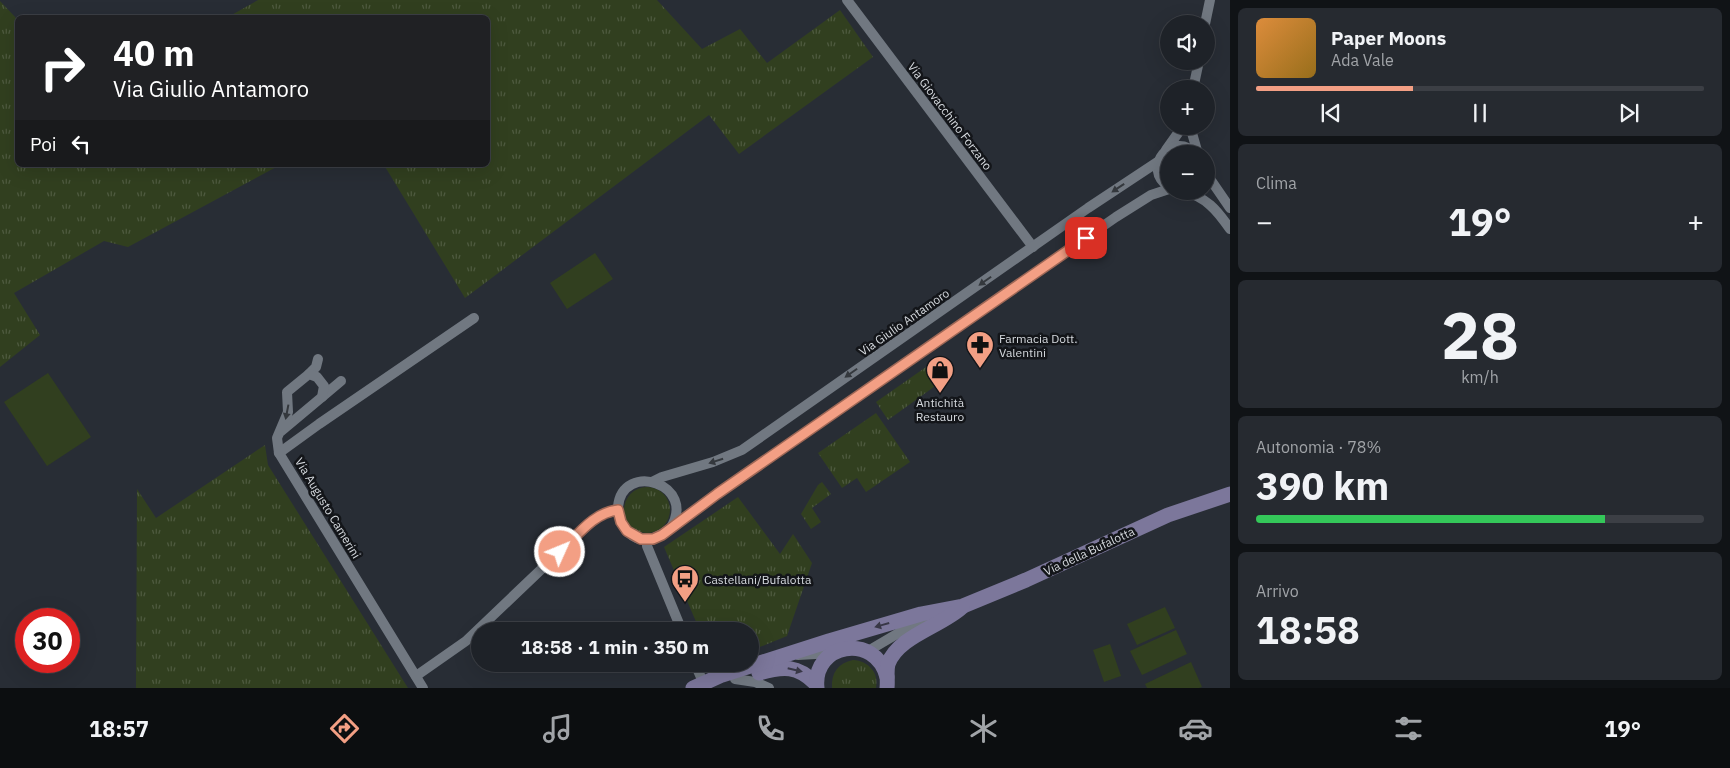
<!DOCTYPE html>
<html lang="it">
<head>
<meta charset="utf-8">
<style>
	:root { --surface:#1e2228; --page:#262a30; --text:#f1f3f6; --muted:#a1a4a8; --line:#3c3f45; --accent:#f39f84 }
	body { margin:0; font-family:"IBM Plex Sans",sans-serif; background:var(--page); color:var(--text); height:100vh; display:flex; flex-direction:column; font-size:19px; white-space:nowrap }
	* { box-sizing:border-box; margin:0 }
	p { font-size:16px; color:var(--muted) }
	.icon { flex:none; width:28px; height:28px; fill:none; stroke:currentColor; stroke-width:2; stroke-linecap:round; stroke-linejoin:round }
	.map { position:relative; flex:1; overflow:hidden }
	.panel { display:flex; flex-direction:column; gap:8px; padding:8px; background:#101316; width:500px }
	.panel>* { flex:none }
	.guide { position:absolute; left:15px; top:15px; width:475px; height:152px; border-radius:8px; box-shadow:0 5px 20px #0002,0 0 0 1px var(--line); background:#202124; color:#fff; overflow:hidden }
	.fabs { position:absolute; left:1160px; top:15px; display:grid; gap:10px }
	.fabs a { display:grid; place-items:center; width:55px; height:55px; border-radius:50%; background:var(--surface); box-shadow:0 5px 20px #0002,0 0 0 1px var(--line); font-size:25px }
	.speed { position:absolute; left:15px; top:608px; display:flex; gap:10px; font-size:25px; font-weight:700; text-align:center }
	.speed>* { display:grid; place-content:center; width:65px; height:65px; border-radius:50%; background:var(--surface); box-shadow:0 5px 20px #0002,0 0 0 1px var(--line); line-height:1 }
	.speed .limit { border:8px solid #d22; background:#fff; color:#111 }
	.pin { position:absolute; display:grid; place-items:center; width:42px; height:42px; color:#fff; margin:-21px; border-radius:10px; box-shadow:0 2px 8px #0006 }
	.me { position:absolute; width:55px; margin:-28px; rotate:46deg; stroke-linejoin:round; filter:drop-shadow(0 0 4px #0008) }
	.turn { display:flex; align-items:center; gap:18px; height:105px; padding:0 15px; font-size:22px }
	.turn .icon { width:65px; height:65px; stroke-width:2.5 }
	.turn b { display:block; font-size:35px; line-height:42px }
	.then { display:flex; align-items:center; height:48px; padding:0 15px; background:#0003; gap:10px; font-size:19px }
	.big { font-size:38px; font-weight:800; line-height:1.1 }
	.panel .widget { flex:1; display:flex; flex-direction:column; justify-content:center; gap:8px; min-width:0; padding:0 18px; border-radius:8px; background:var(--page) }
	.panel .dial { align-items:center; gap:0 }
	.dial b { font-size:65px; line-height:1 }
	.song { display:flex; align-items:center; gap:15px }
	.cover { width:60px; height:60px; border-radius:8px; background:linear-gradient(135deg,hsl(30 70% 55%),hsl(40 70% 35%)) }
	.played { height:5px; border-radius:2px; background:linear-gradient(90deg,var(--accent) 35%,var(--line) 35%) }
	.keys { display:flex; justify-content:space-around; direction:ltr }
	.heat { display:flex; justify-content:space-between; align-items:center; font-size:28px; direction:ltr }
	.charge { height:8px; border-radius:4px; background:linear-gradient(90deg,#34c759 78%,var(--line) 0) }
	.trip { position:absolute; left:471px; top:622px; width:288px; height:50px; border-radius:25px; background:var(--surface); box-shadow:0 5px 20px #0002,0 0 0 1px var(--line); font-weight:800; line-height:50px; text-align:center }
	.tab-bar { display:flex; height:80px; justify-content:space-around; align-items:center; background:#0c0e10; color:var(--muted) }
	.tab-bar .icon { width:35px; height:35px }
	.tab-bar .on { color:var(--accent) }
	.tab-bar b { font-size:22px; color:var(--text) }
	main { display:flex; flex:1; min-height:0 }
	.map>svg:first-child { display:block }
	.grass { fill:url(#grass-tufts) }
	.garden { fill:#313f1f }
	.lines { fill:none; stroke-linecap:round; stroke-linejoin:round }
	.street { stroke:#717881; stroke-width:10 }
	.secondary { stroke:#7c779b; stroke-width:15 }
	.oneway { fill:#34383d }
	.oneway2 { fill:#383746 }
	.route-casing { stroke:#9e6756; stroke-width:12 }
	.route { stroke:#f39f84; stroke-width:9 }
	.labels { text-anchor:middle; dominant-baseline:central; stroke-width:5; stroke-linejoin:round; paint-order:stroke }
	.street-label { font-size:12px; fill:#d6dadf; stroke:#131519 }
	.poi-label { font-size:12px; fill:#d6dadf; stroke:#131519; text-anchor:start }
</style>
</head>
<body>
<main>
<div class="map">
<svg width="1230" height="688" viewBox="0 0 1230 688">
	<defs>
		<pattern id="grass-tufts" width="24" height="20" patternUnits="userSpaceOnUse" patternTransform="scale(1.25)"><rect width="24" height="20" fill="#313f1f"/><path d="M3 7l-1-3M5 7V3M7 7l1-3M15 17l-1-3M17 17v-4M19 17l1-3" fill="none" stroke="#4e5a3f"/></pattern>
	</defs>
	<rect width="100%" height="100%" fill="#282d35"/>
	<g class="grass">
		<path d="M 258,0 L 657,0 L 702,49 L 740,29 L 767,63 L 840,10 L 873,57 L 739,154 L 709,115 L 465,298 L 384,165 L 488,165 L 488,18 L 228,17 Z"/>
		<path d="M 0,1 L 17,19 L 18,165 L 280,165 L 128,247 L 104,241 L 14,293 L 40,335 L 0,367 Z"/>
		<path d="M 926,367 L 938,384 L 888,420 L 876,402 Z"/>
		<path d="M 876,413 L 910,462 L 866,492 L 857,478 L 842,488 L 818,453 Z"/>
		<path d="M 265,445 L 268,465 L 408,688 L 136,688 L 137,489 L 156,518 Z"/>
		<path d="M 822,482 L 831,494 L 812,508 L 821,522 L 811,529 L 801,514 L 818,485 Z"/>
		<circle cx="647" cy="510" r="23"/>
		<path d="M 738,497 L 780,554 L 793,534 L 812,563 L 787,636 L 750,651 L 750,631 L 700,631 L 664,547 Z"/>
		<path d="M 853,660 C 868,661 879,672 876,688 L 832,688 C 831,673 838,663 853,660 Z"/>
	</g>
	<g class="garden">
		<path d="M 595,253 L 613,279 L 567,309 L 550,283 Z"/>
		<path d="M 48,373 L 91,437 L 47,466 L 4,402 Z"/>
		<path d="M 1165,607 L 1175,628 L 1137,645 L 1127,624 Z"/>
		<path d="M 1176,630 L 1187,654 L 1142,675 L 1130,651 Z"/>
		<path d="M 1110,644 L 1121,676 L 1104,682 L 1093,650 Z"/>
		<path d="M 1191,662 L 1202,687 L 1199,688 L 1147,688 L 1145,684 Z"/>
	</g>
	<g class="lines">
		<g class="street">
			<path d="M 847,0 L 1033,247"/>
			<path d="M 1205,24 L 1210,0"/>
			<path d="M 1193,89 L 1199,61"/>
			<path d="M 1190,126 L 1198,154"/>
			<path d="M 1166,150 L 1183,126"/>
			<path d="M 1206,173 L 1230,208"/>
			<path d="M 1169,187 C 1140,168 1173,129 1196,154"/>
			<path d="M 1183,191 C 1206,197 1217,210 1230,229"/>
			<path d="M 309,374 L 316,367 L 318,359"/>
			<path d="M 322,397 L 341,381"/>
			<path d="M 279,433 L 322,397 L 324,386 L 317,377 L 309,374 L 287,392 L 288,412 L 277,438 L 279,453"/>
			<path d="M 652,482 L 662,477 L 713,462 L 742,450 L 1088,208 L 1159,161"/>
			<path d="M 670,529 C 699,484 622,460 618,507 C 618,516 621,525 628,532 C 646,549 663,534 679,522 C 687,516 695,510 703,504 L 1116,217 L 1151,195 L 1169,189"/>
			<path d="M 647,539 L 647,546 L 682,631"/>
			<path d="M 868,651 L 924,618"/>
			<path d="M 798,655 L 833,653"/>
			<path d="M 695,664 L 704,684"/>
			<path d="M 416,676 L 466,641 L 592,521 L 605,513 L 618,511"/>
			<path d="M 735,679 L 755,682 L 769,688"/>
			<path d="M 423,688 L 279,453 L 319,424 L 474,318"/>
		</g>
		<g class="secondary">
			<path d="M 759,673 C 783,666 798,665 816,684"/>
			<path d="M 693,688 L 722,675 L 829,641 L 921,614 L 963,606 L 1026,580 L 1168,515 L 1230,494"/>
			<path d="M 817,688 C 812,643 875,632 887,677"/>
			<path d="M 887,688 C 888,680 886,672 888,664 C 898,636 942,626 962,607"/>
		</g>
	</g>
	<defs><path id="oneway-solid" d="M-6-.8H1V-3.2L6.5 0L1 3.2V.8H-6Z" transform="scale(1.25)"/></defs>
	<g class="oneway">
		<use href="#oneway-solid" transform="translate(1118 188) rotate(146)"/>
		<use href="#oneway-solid" transform="translate(985 281) rotate(145)"/>
		<use href="#oneway-solid" transform="translate(851 373) rotate(145)"/>
		<use href="#oneway-solid" transform="translate(287 412) rotate(101)"/>
		<use href="#oneway-solid" transform="translate(716 461) rotate(162)"/>
	</g>
	<g class="oneway2">
		<use href="#oneway-solid" transform="translate(882 625) rotate(164)"/>
		<use href="#oneway-solid" transform="translate(795 670) rotate(13)"/>
	</g>
	<g class="lines">
		<defs>
			<path id="route" d="M 560,552 C 577,536 594,512 618,510 L 621,522 L 627,531 L 641,539 L 653,539 L 662,535 L 717,494 L 1086,238"/>
		</defs>
		<use href="#route" class="route-casing"/>
		<use href="#route" class="route"/>
	</g>
	<defs>
		<symbol id="pharmacy-pin" viewBox="-11 -11 22 30"><path d="M0 17L-7.5 6A9.5 9.5 0 1 1 7.5 6Z" fill="#f39f84" stroke="#131519"/><path d="M-2-6h4v4h4v4h-4v4h-4v-4h-4v-4h4Z" fill="#111"/></symbol>
		<symbol id="shop-pin" viewBox="-11 -11 22 30"><path d="M0 17L-7.5 6A9.5 9.5 0 1 1 7.5 6Z" fill="#f39f84" stroke="#131519"/><path d="M-5-2.5h2.3a2.7 3.5 0 0 1 5.4 0H5L5.5 6h-11ZM-1.5-2.5h3a1.5 2.3 0 0 0-3 0Z" fill="#111"/></symbol>
		<symbol id="bus-pin" viewBox="-11 -11 22 30"><path d="M0 17L-7.5 6A9.5 9.5 0 1 1 7.5 6Z" fill="#f39f84" stroke="#131519"/><path d="M-5-6H5V4H4V6H2V4H-2V6H-4V4H-5ZM-3.5-4V0h7V-4ZM-3.5 1.2v1.5H-2V1.2ZM2 1.2v1.5H3.5V1.2Z" fill="#111"/></symbol>
	</defs>
	<g fill-rule="evenodd">
		<use href="#pharmacy-pin" x="964" y="329" width="32" height="43"/>
		<use href="#shop-pin" x="924" y="354" width="32" height="43"/>
		<use href="#bus-pin" x="669" y="563" width="32" height="43"/>
	</g>
	<g class="labels">
		<g class="street-label">
			<text transform="translate(950 116) rotate(53)">Via Giovacchino Forzano</text>
			<text transform="translate(904 322) rotate(-35)">Via Giulio Antamoro</text>
			<text transform="translate(328 508) rotate(59)">Via Augusto Camerini</text>
			<text transform="translate(1089 551) rotate(-25)">Via della Bufalotta</text>
		</g>
		<g class="poi-label">
			<text x="999" y="338">Farmacia Dott.<tspan x="999" dy="14">Valentini</tspan></text>
			<text x="940" y="402" text-anchor="middle">Antichità<tspan x="940" dy="14">Restauro</tspan></text>
			<text x="704" y="579">Castellani/Bufalotta</text>
		</g>
	</g>
</svg>
<div class="fabs">
<a><svg class="icon" aria-label="sound" viewBox="0 0 24 24"><path d="M4 9h4l5-4v14l-5-4H4zM17 9q2 3 0 6"/></svg></a>
<a>+</a>
<a>−</a>
</div>
<div class="speed"><div class="limit">30</div></div>
<div class="pin" style="left:1086px;top:238px;background:#d93025"><svg class="icon" aria-label="arrive" viewBox="0 0 24 24"><path d="M6 21V4h12l-3 4 3 4H6"/></svg></div>
<svg class="me" style="left:560px;top:552px" viewBox="-20 -20 40 40"><circle r="17" fill="#f39f84" stroke="#fff" stroke-width="3"/><path d="M0-11L8 9 0 5-8 9z" fill="#fff"/></svg>
<div class="trip">18:58 · 1 min · 350 m</div>
<div class="guide">
<div class="turn"><svg class="icon" aria-label="right" viewBox="0 0 24 24"><path d="M7 20v-9h11M14 6l5 5-5 5"/></svg><div><b>40 m</b>Via Giulio Antamoro</div></div>
<div class="then">Poi<svg class="icon" aria-label="left" viewBox="0 0 24 24"><path d="M17 20v-9H6M10 6l-5 5 5 5"/></svg></div>
</div>
</div>
<section class="panel">
<div class="widget">
<div class="song"><i class="cover"></i><div><b>Paper Moons</b><p>Ada Vale</p></div></div>
<div class="played"></div>
<div class="keys"><svg class="icon" aria-label="previous" viewBox="0 0 24 24"><path d="M18 5L8 12l10 7zM5 5v14"/></svg><svg class="icon" aria-label="pause" viewBox="0 0 24 24"><path d="M8 5v14M16 5v14"/></svg><svg class="icon" aria-label="next" viewBox="0 0 24 24"><path d="M6 5l10 7-10 7zM19 5v14"/></svg></div>
</div>
<div class="widget"><p>Clima</p>
<div class="heat"><a>−</a><b class="big">19°</b><a>+</a></div>
</div>
<div class="widget dial"><b>28</b><p>km/h</p></div>
<div class="widget"><p>Autonomia · 78%</p><b class="big">390 km</b><div class="charge"></div></div>
<div class="widget"><p>Arrivo</p><b class="big">18:58</b></div>
</section>
</main>
<nav class="tab-bar">
<b>18:57</b>
<svg class="icon on" aria-label="directions" viewBox="0 0 24 24"><path d="M12 3l9 9-9 9-9-9zM9 14v-3h6M13 9l2 2-2 2"/></svg>
<svg class="icon" aria-label="music" viewBox="0 0 24 24"><path d="M9 18V5l10-2v13"/><circle cx="6" cy="18" r="3"/><circle cx="16" cy="16" r="3"/></svg>
<svg class="icon" aria-label="phone" viewBox="0 0 24 24"><path d="M5 4h4l2 5-3 2q2 4 5 5l2-3 5 2v4C11 20 4 13 5 4z"/></svg>
<svg class="icon" aria-label="climate" viewBox="0 0 24 24"><path d="M12 3v18M4 7l16 10M4 17L20 7"/></svg>
<svg class="icon" aria-label="car" viewBox="0 0 24 24"><path d="M5 17H2v-5l4-1 3-4h7l3 4 3 1v5h-3M9 17h6M6 11h13"/><circle cx="7" cy="17" r="2"/><circle cx="17" cy="17" r="2"/></svg>
<svg class="icon" aria-label="filters" viewBox="0 0 24 24"><path d="M4 7h16M4 17h16"/><circle cx="9" cy="7" r="2"/><circle cx="15" cy="17" r="2"/></svg>
<b>19°</b>
</nav>
</body>
</html>
